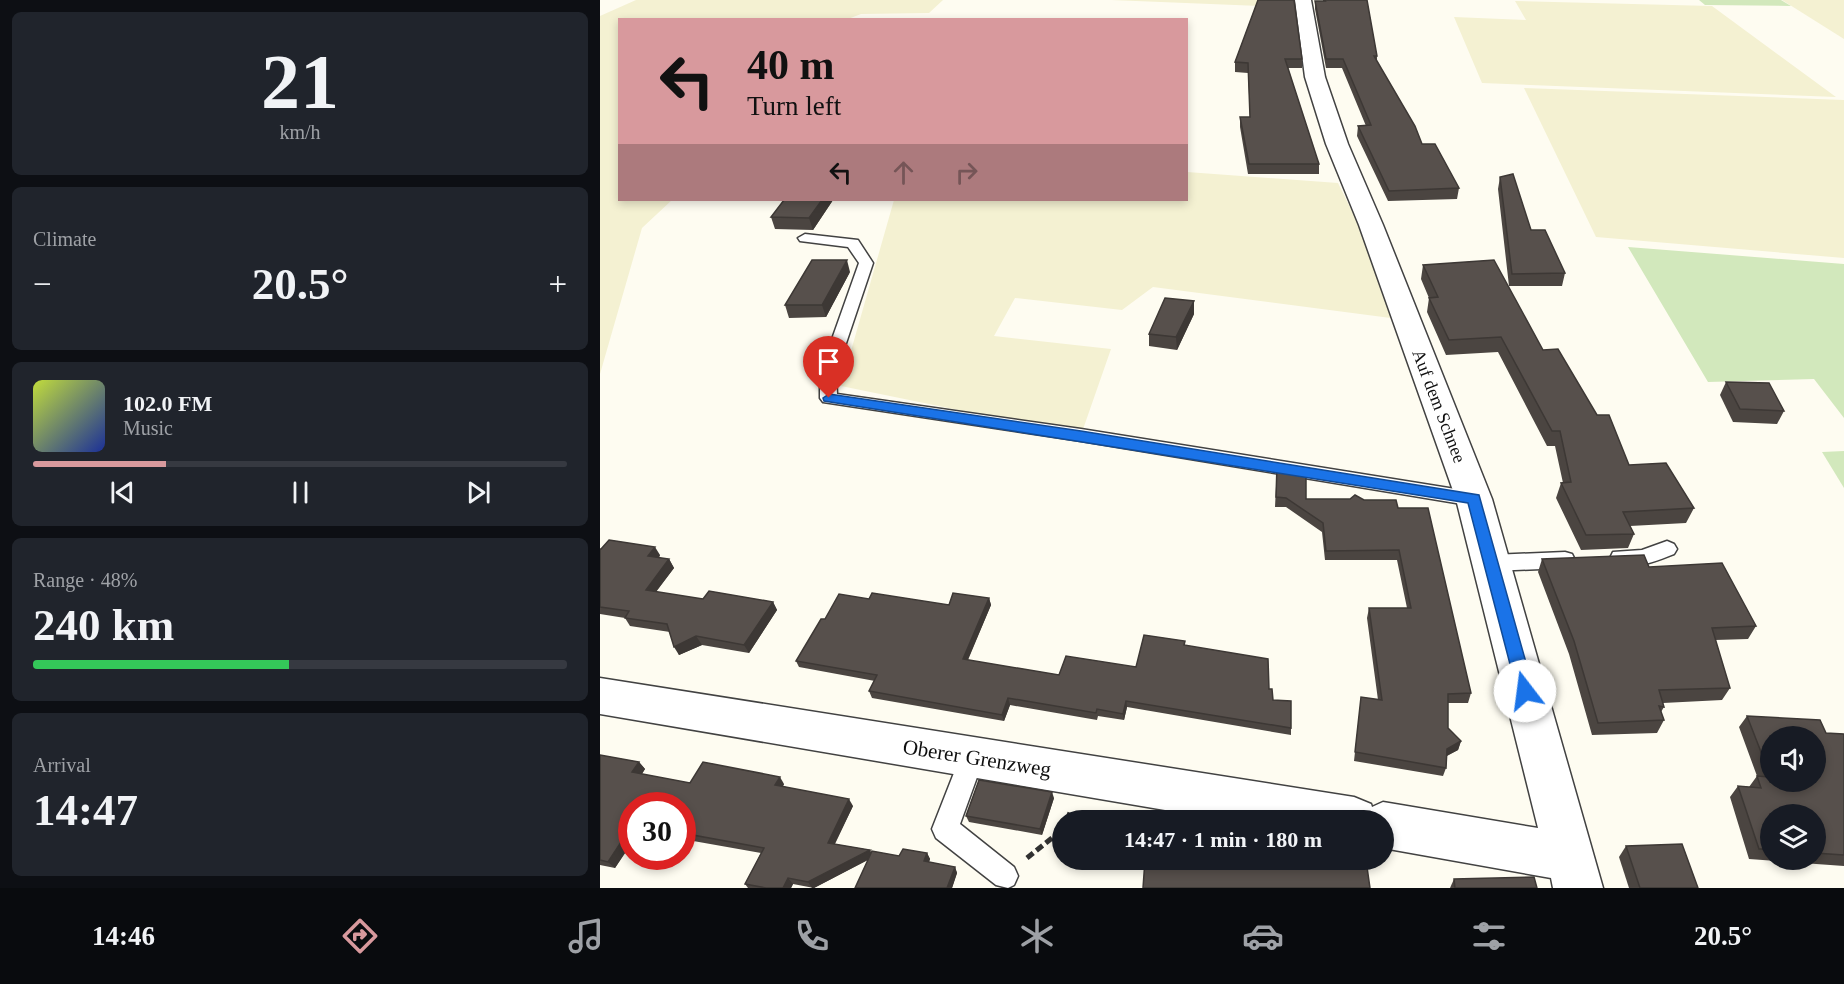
<!DOCTYPE html>
<html lang="en">
<head>
<meta charset="utf-8">
<style>
	:root { --surface:#171b24; --page:#20242c; --text:#f1f3f6; --muted:#9ea1a6; --line:#363941; --accent:#d8999d }
	body { margin:0; font-family:Georgia,serif; background:var(--page); color:var(--text); height:100vh; display:flex; flex-direction:column; font-size:22px; white-space:nowrap }
	* { box-sizing:border-box; margin:0 }
	p { font-size:20px; color:var(--muted) }
	.icon { flex:none; width:33px; height:33px; fill:none; stroke:currentColor; stroke-width:2; stroke-linecap:round; stroke-linejoin:round }
	.map { position:relative; flex:1; overflow:hidden }
	.side { display:flex; flex-direction:column; gap:12px; padding:12px; background:#0d0f14; width:600px }
	.side>* { flex:none }
	.banner { position:absolute; left:18px; top:18px; width:570px; height:183px; border-radius:0px; box-shadow:0 3px 9px #0003; background:#d8999d; color:#111; overflow:hidden }
	.tools { position:absolute; left:1160px; top:726px; display:grid; gap:12px }
	.tools a { display:grid; place-items:center; width:66px; height:66px; border-radius:50%; background:var(--surface); box-shadow:0 3px 9px #0003; font-size:30px }
	.speed { position:absolute; left:18px; top:792px; display:flex; gap:12px; font-size:30px; font-weight:700; text-align:center }
	.speed>* { display:grid; place-content:center; width:78px; height:78px; border-radius:50%; background:var(--surface); box-shadow:0 3px 9px #0003; line-height:1 }
	.speed .limit { border:9px solid #d22; background:#fff; color:#111 }
	.pin { position:absolute; display:grid; place-items:center; width:51px; height:51px; color:#fff; margin:-62px -26px; border-radius:50% 50% 50% 0; rotate:-45deg; box-shadow:0 0 6px #0007 }
	.pin .icon { rotate:45deg }
	.me { position:absolute; width:66px; margin:-33px; rotate:345deg; stroke-linejoin:round; filter:drop-shadow(0 0 4px #0008) }
	.turn { display:flex; align-items:center; gap:21px; height:126px; padding:0 30px; font-size:27px }
	.turn .icon { width:78px; height:78px; stroke-width:2.5 }
	.turn b { display:block; font-size:42px; line-height:51px }
	.lanes { display:flex; align-items:center; height:57px; padding:0 30px; background:#0003; justify-content:center; gap:30px; direction:ltr }
	.lanes .off { opacity:.35 }
	.big { font-size:45px; font-weight:700; line-height:1.1 }
	.side .card { flex:1; display:flex; flex-direction:column; justify-content:center; gap:9px; min-width:0; padding:0 21px; border-radius:9px; background:var(--page) }
	.side .dial { align-items:center; gap:0 }
	.dial b { font-size:78px; line-height:1 }
	.song { display:flex; align-items:center; gap:18px }
	.cover { width:72px; height:72px; border-radius:9px; background:linear-gradient(135deg,hsl(70 70% 55%),hsl(230 70% 35%)) }
	.played { height:6px; border-radius:3px; background:linear-gradient(90deg,var(--accent) 25%,var(--line) 25%) }
	.keys { display:flex; justify-content:space-around; direction:ltr }
	.heat { display:flex; justify-content:space-between; align-items:center; font-size:33px; direction:ltr }
	.charge { height:9px; border-radius:4px; background:linear-gradient(90deg,#34c759 48%,var(--line) 0) }
	.trip { position:absolute; left:452px; top:810px; width:342px; height:60px; border-radius:30px; background:var(--surface); box-shadow:0 3px 9px #0003; font-weight:700; line-height:60px; text-align:center }
	.menu { display:flex; height:96px; justify-content:space-around; align-items:center; background:#090b0e; color:var(--muted) }
	.menu .icon { width:42px; height:42px }
	.menu .active { color:var(--accent) }
	.menu b { font-size:27px; color:var(--text) }
	main { display:flex; flex:1; min-height:0 }
	.map>svg:first-child { display:block }
	.farmland { fill:#f4f1d2 }
	.green { fill:#d2e8bc }
	.lines { fill:none; stroke-linecap:round; stroke-linejoin:round }
	.service-casing { stroke:#424242; stroke-width:3 }
	.minor-casing { stroke:#424242; stroke-width:3 }
	.path { stroke:#313131; stroke-width:5; stroke-dasharray:8 4; stroke-linecap:butt }
	.service { fill:#fff; fill-rule:evenodd }
	.minor { fill:#fff; fill-rule:evenodd }
	.wall { fill:#4b4541; fill-rule:evenodd }
	.shaded-wall { fill:#3d3835 }
	.building { fill:#57504c; stroke:#3d3835; stroke-width:1.5 }
	.route { fill:#1a73e8; stroke:#114b97; stroke-width:1.5 }
	.labels { text-anchor:middle; dominant-baseline:central; stroke-width:6; stroke-linejoin:round; paint-order:stroke }
	.street-label { font-size:18px; fill:#0f0f0f; stroke:#fff }
	.near-street-label { font-size:21px; fill:#0f0f0f; stroke:#fff }
</style>
</head>
<body>
<main>
<section class="side">
<div class="card dial"><b>21</b><p>km/h</p></div>
<div class="card"><p>Climate</p>
<div class="heat"><a>−</a><b class="big">20.5°</b><a>+</a></div>
</div>
<div class="card">
<div class="song"><i class="cover"></i><div><b>102.0 FM</b><p>Music</p></div></div>
<div class="played"></div>
<div class="keys"><svg class="icon" aria-label="previous" viewBox="0 0 24 24"><path d="M18 5L8 12l10 7zM5 5v14"/></svg><svg class="icon" aria-label="pause" viewBox="0 0 24 24"><path d="M8 5v14M16 5v14"/></svg><svg class="icon" aria-label="next" viewBox="0 0 24 24"><path d="M6 5l10 7-10 7zM19 5v14"/></svg></div>
</div>
<div class="card"><p>Range · 48%</p><b class="big">240 km</b><div class="charge"></div></div>
<div class="card"><p>Arrival</p><b class="big">14:47</b></div>
</section>
<div class="map">
<svg width="1244" height="888" viewBox="0 0 1244 888">
	<rect width="100%" height="100%" fill="#fefcf1"/>
	<g class="farmland">
		<path d="M 36,0 L 343,0 L 329,13 L 261,14 L 248,19 L 20,20 L 20,200 L 72,200 L 42,228 L 0,374 L 0,16 Z"/>
		<path d="M 511,0 L 660,0 L 660,6 Z"/>
		<path d="M 1182,0 L 1244,0 L 1244,39 Z"/>
		<path d="M 915,1 L 1112,6 L 1236,97 L 882,83 L 854,17 L 926,20 Z"/>
		<path d="M 924,88 L 1244,100 L 1244,258 L 996,237 Z"/>
		<path d="M 587,172 L 738,183 L 806,320 L 553,287 L 522,310 L 415,298 L 394,336 L 511,349 L 481,435 L 241,386 L 294,200 L 586,200 Z"/>
	</g>
	<g class="green">
		<path d="M 1099,0 L 1181,0 L 1191,6 L 1105,5 Z"/>
		<path d="M 1028,247 L 1244,264 L 1244,418 L 1214,379 L 1108,382 Z"/>
		<path d="M 1244,451 L 1244,488 L 1222,452 Z"/>
	</g>
	<g class="lines">
		<defs>
			<g id="service">
				<path d="M 205,234 L 258,240 L 273,263 L 236,373 L 237,394 L 481,429 L 874,492 L 881,494 L 884,499 L 881,504 L 874,506 L 481,441 L 223,402 L 220,398 L 220,373 L 259,263 L 248,247 L 200,241 L 198,238 Z"/>
				<path d="M 1067,541 L 1074,544 L 1077,549 L 1074,554 C 1054,562 1035,570 1013,564 L 1010,558 L 1013,552 L 1042,550 Z"/>
				<path d="M 965,552 L 972,554 L 975,560 L 972,566 L 965,568 L 892,571 L 885,569 L 882,563 L 885,557 L 892,555 Z"/>
				<path d="M 372,747 L 381,750 L 384,758 L 360,824 L 414,867 L 418,876 L 414,885 L 408,888 L 396,885 L 336,838 L 332,829 L 363,750 Z"/>
			</g>
			<path id="minor" d="M 695,0 L 711,0 L 725,77 L 748,144 L 783,225 L 892,499 L 1003,888 L 953,888 L 951,878 L 783,848 L 783,820 L 624,820 L 0,714 L 0,678 L 754,797 L 771,804 L 772,807 L 783,802 L 938,828 L 856,499 L 759,225 L 726,144 L 705,77 Z"/>
		</defs>
		<use href="#service" class="service-casing"/>
		<use href="#minor" class="minor-casing"/>
		<g class="path">
			<path d="M 467,820 L 471,810"/>
			<path d="M 427,858 L 462,830"/>
		</g>
		<use href="#service" class="service"/>
		<use href="#minor" class="minor"/>
	</g>
	<g class="wall">
		<path d="M 658,0 L 702,59 L 702,68 L 688,68 L 719,164 L 719,174 L 648,174 L 640,127 L 640,117 L 650,117 L 648,73 L 635,72 L 635,62 Z"/>
		<path d="M 723,0 L 767,0 L 777,56 L 777,61 L 822,144 L 859,188 L 857,199 L 788,201 L 757,136 L 758,126 L 766,126 L 742,68 L 726,68 L 715,9 L 715,1 L 723,1 Z"/>
		<path d="M 900,177 L 931,230 L 965,273 L 962,286 L 909,286 L 898,189 Z"/>
		<path d="M 233,200 L 213,230 L 175,229 L 171,217 Z"/>
		<path d="M 823,265 L 943,350 L 997,415 L 1029,465 L 1094,508 L 1086,523 L 1030,526 L 1034,534 L 1028,548 L 981,550 L 956,498 L 961,483 L 963,483 L 955,446 L 947,446 L 898,352 L 846,355 L 827,312 L 829,298 L 821,279 Z"/>
		<path d="M 250,272 L 226,317 L 189,318 L 185,305 Z"/>
		<path d="M 594,301 L 594,314 L 577,350 L 549,346 L 549,334 Z"/>
		<path d="M 1126,382 L 1184,411 L 1177,424 L 1133,422 L 1120,395 Z"/>
		<path d="M 677,466 L 706,499 L 764,500 L 798,508 L 871,693 L 868,703 L 848,703 L 848,728 L 861,741 L 858,750 L 847,756 L 846,768 L 843,776 L 754,761 L 761,697 L 778,700 L 767,618 L 769,608 L 807,608 L 797,560 L 725,560 L 722,532 L 686,507 L 675,507 Z"/>
		<path d="M 0,549 L 60,555 L 59,558 L 69,559 L 74,568 L 56,592 L 103,599 L 173,602 L 177,610 L 149,653 L 102,645 L 79,655 L 70,632 L 30,626 L 25,618 L 0,614 Z"/>
		<path d="M 942,559 L 1049,567 L 1156,626 L 1148,639 L 1115,640 L 1130,688 L 1122,700 L 1063,703 L 1064,707 L 1061,712 L 1064,720 L 1057,733 L 992,735 L 969,654 L 938,572 Z"/>
		<path d="M 389,598 L 391,605 L 368,660 L 459,675 L 536,667 L 586,646 L 669,689 L 673,700 L 691,728 L 691,735 L 527,707 L 524,720 L 498,716 L 497,720 L 410,705 L 404,721 L 272,698 L 269,691 L 275,681 L 199,667 L 196,661 L 225,619 L 269,599 L 349,605 Z"/>
		<path d="M 1147,716 L 1226,733 L 1244,734 L 1244,866 L 1149,859 L 1130,797 L 1138,786 L 1149,787 L 1157,776 L 1139,727 ZM 1170,736 L 1215,782 L 1170,782 ZM 1170,814 L 1215,814 L 1215,860 L 1170,860 Z"/>
		<path d="M 0,755 L 39,762 L 45,769 L 42,774 L 90,783 L 184,784 L 183,786 L 253,806 L 235,844 L 270,850 L 271,853 L 299,856 L 327,853 L 330,859 L 329,862 L 355,867 L 357,873 L 352,888 L 255,888 L 268,860 L 214,888 L 193,884 L 191,888 L 148,888 L 145,884 L 161,853 L 82,839 L 82,806 L 32,806 L 32,843 L 15,868 L 0,865 Z"/>
		<path d="M 454,798 L 442,835 L 369,822 L 366,816 Z"/>
		<path d="M 1026,846 L 1098,888 L 1029,888 L 1019,857 Z"/>
		<path d="M 854,879 L 937,888 L 850,888 Z"/>
	</g>
	<g class="shaded-wall">
		<path d="M 222,200 L 233,200 L 213,230 L 209,218 Z"/>
		<path d="M 247,260 L 250,272 L 226,317 L 222,305 Z"/>
		<path d="M 594,301 L 594,314 L 577,350 L 576,337 Z"/>
		<path d="M 55,547 L 60,555 L 53,565 L 48,556 Z"/>
		<path d="M 69,559 L 74,568 L 51,598 L 46,590 Z"/>
		<path d="M 389,598 L 391,605 L 365,666 L 363,659 Z"/>
		<path d="M 173,602 L 177,610 L 149,653 L 144,645 Z"/>
		<path d="M 96,636 L 102,645 L 79,655 L 74,647 Z"/>
		<path d="M 408,698 L 410,705 L 404,721 L 402,715 Z"/>
		<path d="M 526,701 L 527,707 L 524,720 L 523,714 Z"/>
		<path d="M 861,741 L 858,750 L 844,757 L 847,749 Z"/>
		<path d="M 39,762 L 45,769 L 38,779 L 32,772 Z"/>
		<path d="M 180,777 L 184,784 L 180,792 L 175,785 Z"/>
		<path d="M 452,792 L 454,798 L 442,835 L 440,829 Z"/>
		<path d="M 249,799 L 253,806 L 232,849 L 228,843 Z"/>
		<path d="M 25,836 L 31,843 L 15,868 L 8,862 Z"/>
		<path d="M 270,850 L 273,857 L 214,888 L 212,888 L 208,882 Z"/>
		<path d="M 327,853 L 330,859 L 327,867 L 324,861 Z"/>
		<path d="M 355,867 L 357,873 L 352,888 L 347,888 Z"/>
		<path d="M 188,878 L 193,884 L 191,888 L 183,888 Z"/>
	</g>
	<g class="building">
		<path d="M 658,0 L 694,0 L 702,59 L 685,59 L 719,164 L 649,164 L 640,117 L 650,117 L 648,63 L 635,62 Z"/>
		<path d="M 724,0 L 767,0 L 777,56 L 774,56 L 815,126 L 822,144 L 835,144 L 859,188 L 789,191 L 758,126 L 771,125 L 743,59 L 726,59 L 715,1 L 725,1 Z"/>
		<path d="M 913,174 L 931,230 L 945,230 L 965,273 L 912,274 L 900,177 Z"/>
		<path d="M 184,200 L 222,200 L 209,218 L 171,217 Z"/>
		<path d="M 212,260 L 247,260 L 222,305 L 185,305 Z"/>
		<path d="M 894,260 L 943,350 L 958,349 L 997,415 L 1009,415 L 1029,465 L 1066,463 L 1094,508 L 1023,512 L 1034,534 L 986,535 L 961,483 L 971,482 L 960,431 L 952,431 L 901,337 L 849,340 L 829,298 L 838,297 L 823,265 Z"/>
		<path d="M 565,298 L 594,301 L 576,337 L 549,334 Z"/>
		<path d="M 1126,382 L 1169,383 L 1184,411 L 1140,409 Z"/>
		<path d="M 677,466 L 706,471 L 706,499 L 750,499 L 755,495 L 764,500 L 796,500 L 798,508 L 828,508 L 871,693 L 848,694 L 848,728 L 861,741 L 847,749 L 846,768 L 755,752 L 761,697 L 782,700 L 769,608 L 811,608 L 799,550 L 726,551 L 723,523 L 686,498 L 676,497 Z"/>
		<path d="M 9,540 L 55,547 L 48,556 L 69,559 L 46,590 L 103,599 L 109,591 L 173,602 L 144,645 L 96,636 L 74,647 L 67,624 L 25,618 L 29,611 L 0,607 L 0,549 L 1,549 Z"/>
		<path d="M 1044,555 L 1049,567 L 1122,563 L 1156,626 L 1112,628 L 1130,688 L 1059,690 L 1064,707 L 1059,706 L 1064,720 L 998,723 L 974,641 L 942,559 Z"/>
		<path d="M 272,593 L 349,605 L 353,593 L 389,598 L 363,659 L 459,675 L 466,656 L 536,667 L 544,635 L 585,641 L 584,645 L 668,659 L 669,689 L 672,689 L 673,700 L 691,701 L 691,728 L 526,701 L 523,714 L 497,709 L 496,713 L 408,698 L 402,715 L 269,691 L 277,675 L 196,661 L 221,619 L 225,619 L 239,594 L 269,599 Z"/>
		<path d="M 1147,716 L 1220,720 L 1226,733 L 1244,734 L 1244,855 L 1215,853 L 1215,814 L 1170,814 L 1170,849 L 1159,849 L 1138,786 L 1161,788 L 1157,776 L 1170,777 L 1170,782 L 1215,782 L 1215,736 L 1170,736 L 1170,775 Z"/>
		<path d="M 0,755 L 39,762 L 32,772 L 90,783 L 103,762 L 180,777 L 175,785 L 249,799 L 228,843 L 270,850 L 208,882 L 188,878 L 183,888 L 166,888 L 145,884 L 164,848 L 82,833 L 82,806 L 32,806 L 32,837 L 25,836 L 8,862 L 0,860 Z"/>
		<path d="M 379,780 L 452,792 L 440,829 L 366,816 Z"/>
		<path d="M 1082,844 L 1098,888 L 1040,888 L 1026,846 Z"/>
		<path d="M 303,849 L 327,853 L 324,861 L 355,867 L 347,888 L 255,888 L 272,851 L 299,856 Z"/>
		<path d="M 545,860 L 634,860 L 634,862 L 766,860 L 770,888 L 543,888 Z"/>
		<path d="M 934,877 L 937,888 L 855,888 L 854,879 Z"/>
	</g>
	<path class="route" d="M 229,394 L 481,431 L 879,495 L 934,691 L 932,696 L 925,698 L 919,696 L 917,691 L 868,503 L 224,401 L 223,398 Z"/>
	<g class="labels">
		<g class="street-label">
			<text transform="translate(839 406) rotate(69)">Auf dem Schnee</text>
		</g>
		<g class="near-street-label">
			<text transform="translate(377 758) rotate(9)">Oberer Grenzweg</text>
		</g>
	</g>
</svg>
<div class="tools">
<a><svg class="icon" aria-label="sound" viewBox="0 0 24 24"><path d="M4 9h4l5-4v14l-5-4H4zM17 9q2 3 0 6"/></svg></a>
<a><svg class="icon" aria-label="layers" viewBox="0 0 24 24"><path d="M12 4l9 5-9 5-9-5zM3 14l9 5 9-5"/></svg></a>
</div>
<div class="speed"><div class="limit">30</div></div>
<div class="pin" style="left:229px;top:398px;background:#d93025"><svg class="icon" aria-label="arrive" viewBox="0 0 24 24"><path d="M6 21V4h12l-3 4 3 4H6"/></svg></div>
<svg class="me" style="left:925px;top:691px" viewBox="-20 -20 40 40"><circle r="19" fill="#fff"/><path d="M0-13L10 11 0 6-10 11z" fill="#1a73e8"/></svg>
<div class="trip">14:47 · 1 min · 180 m</div>
<div class="banner">
<div class="turn"><svg class="icon" aria-label="left" viewBox="0 0 24 24"><path d="M17 20v-9H6M10 6l-5 5 5 5"/></svg><div><b>40 m</b>Turn left</div></div>
<div class="lanes"><svg class="icon" aria-label="left" viewBox="0 0 24 24"><path d="M17 20v-9H6M10 6l-5 5 5 5"/></svg><svg class="icon off" aria-label="ahead" viewBox="0 0 24 24"><path d="M12 20V5M6 11l6-6 6 6"/></svg><svg class="icon off" aria-label="right" viewBox="0 0 24 24"><path d="M7 20v-9h11M14 6l5 5-5 5"/></svg></div>
</div>
</div>
</main>
<nav class="menu">
<b>14:46</b>
<svg class="icon active" aria-label="directions" viewBox="0 0 24 24"><path d="M12 3l9 9-9 9-9-9zM9 14v-3h6M13 9l2 2-2 2"/></svg>
<svg class="icon" aria-label="music" viewBox="0 0 24 24"><path d="M9 18V5l10-2v13"/><circle cx="6" cy="18" r="3"/><circle cx="16" cy="16" r="3"/></svg>
<svg class="icon" aria-label="phone" viewBox="0 0 24 24"><path d="M5 4h4l2 5-3 2q2 4 5 5l2-3 5 2v4C11 20 4 13 5 4z"/></svg>
<svg class="icon" aria-label="climate" viewBox="0 0 24 24"><path d="M12 3v18M4 7l16 10M4 17L20 7"/></svg>
<svg class="icon" aria-label="car" viewBox="0 0 24 24"><path d="M5 17H2v-5l4-1 3-4h7l3 4 3 1v5h-3M9 17h6M6 11h13"/><circle cx="7" cy="17" r="2"/><circle cx="17" cy="17" r="2"/></svg>
<svg class="icon" aria-label="filters" viewBox="0 0 24 24"><path d="M4 7h16M4 17h16"/><circle cx="9" cy="7" r="2"/><circle cx="15" cy="17" r="2"/></svg>
<b>20.5°</b>
</nav>
</body>
</html>
